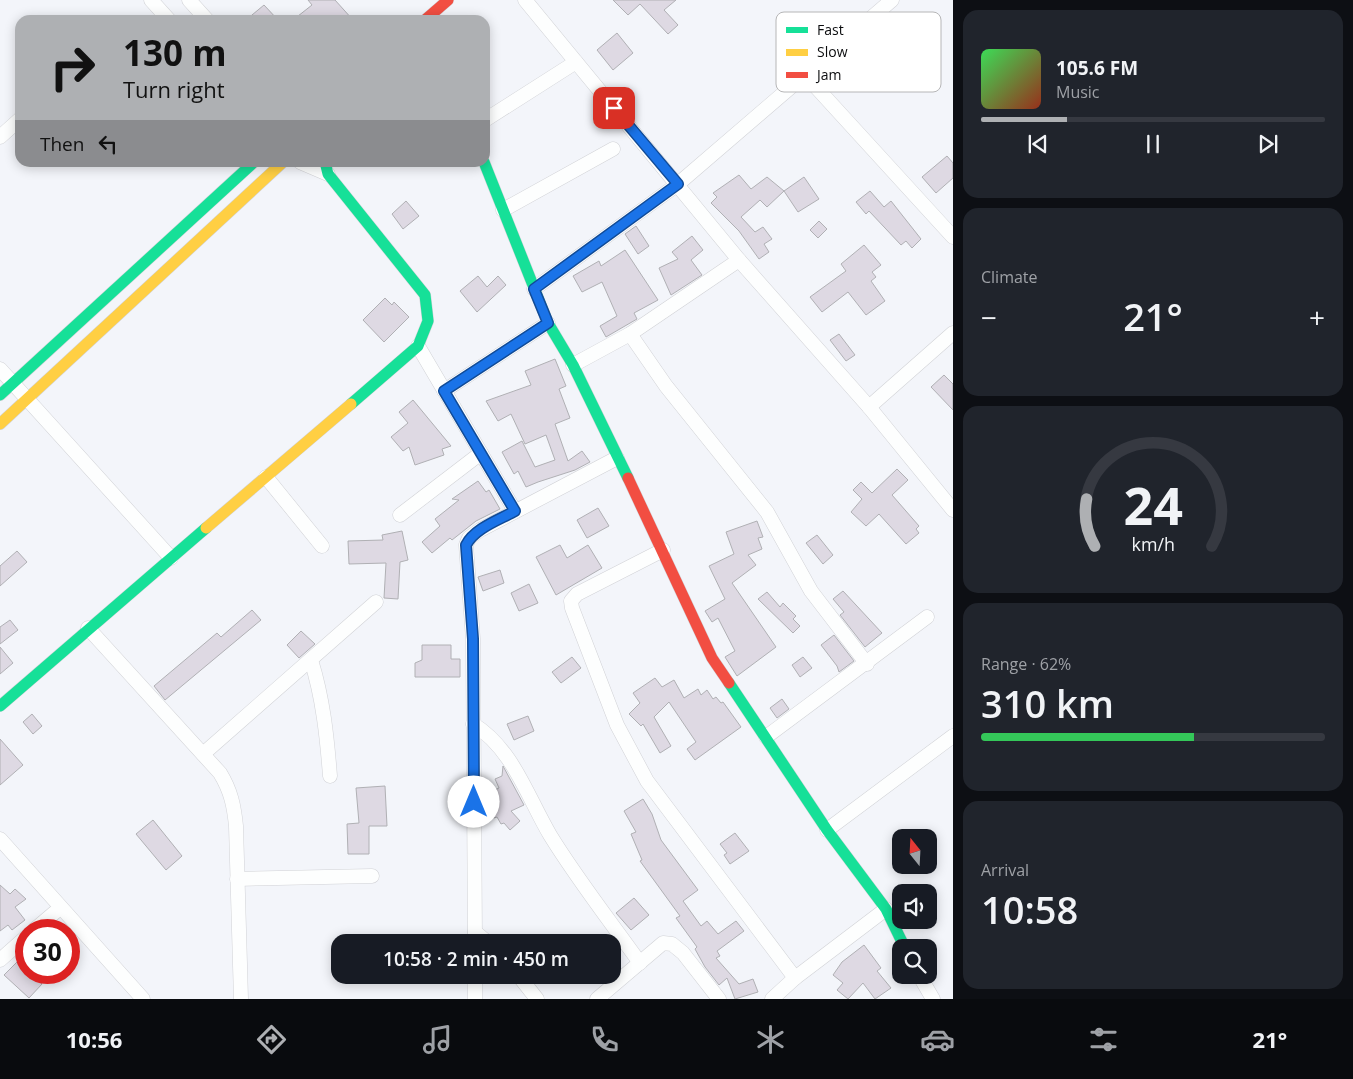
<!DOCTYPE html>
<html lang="en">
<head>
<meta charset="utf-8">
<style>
	:root { --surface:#171b24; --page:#20242c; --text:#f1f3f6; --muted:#9ea1a6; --line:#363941; --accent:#aeb0b3 }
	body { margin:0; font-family:"Open Sans",sans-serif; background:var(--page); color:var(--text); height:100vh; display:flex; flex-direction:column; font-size:19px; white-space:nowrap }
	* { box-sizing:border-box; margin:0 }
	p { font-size:16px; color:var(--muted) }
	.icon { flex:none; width:28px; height:28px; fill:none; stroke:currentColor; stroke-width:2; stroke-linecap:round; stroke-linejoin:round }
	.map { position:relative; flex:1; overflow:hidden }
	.panel { display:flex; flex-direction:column; gap:10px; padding:10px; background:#0d0f14; width:400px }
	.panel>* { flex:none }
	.banner { position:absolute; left:15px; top:15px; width:475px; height:152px; border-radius:15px; box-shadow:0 2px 12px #0003; background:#aeb0b3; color:#111; overflow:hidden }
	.needle { width:32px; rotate:342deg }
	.buttons { position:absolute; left:892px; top:829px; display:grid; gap:10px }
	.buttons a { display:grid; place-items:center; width:45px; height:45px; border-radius:10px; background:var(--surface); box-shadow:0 2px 12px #0003; font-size:25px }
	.speed { position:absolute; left:15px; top:919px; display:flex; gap:10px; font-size:25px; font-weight:700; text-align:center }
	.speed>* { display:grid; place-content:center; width:65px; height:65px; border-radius:50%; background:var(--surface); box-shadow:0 2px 12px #0003; line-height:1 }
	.speed .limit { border:8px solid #d22; background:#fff; color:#111 }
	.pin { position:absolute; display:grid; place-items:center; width:42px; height:42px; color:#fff; margin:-21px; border-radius:10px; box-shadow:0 2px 8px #0006 }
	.me { position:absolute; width:55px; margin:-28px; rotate:0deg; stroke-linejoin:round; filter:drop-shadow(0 0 4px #0008) }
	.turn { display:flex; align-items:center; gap:18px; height:105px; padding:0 25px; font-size:22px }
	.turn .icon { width:65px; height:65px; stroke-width:2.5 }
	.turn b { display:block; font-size:35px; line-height:42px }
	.then { display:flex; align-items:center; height:48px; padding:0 25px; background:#0003; gap:10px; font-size:19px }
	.big { font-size:38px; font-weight:600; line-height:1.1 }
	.panel .widget { flex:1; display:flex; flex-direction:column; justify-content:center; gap:8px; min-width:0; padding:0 18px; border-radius:15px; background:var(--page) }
	.panel .dial { align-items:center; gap:0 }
	.dial svg { height:130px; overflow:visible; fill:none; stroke:var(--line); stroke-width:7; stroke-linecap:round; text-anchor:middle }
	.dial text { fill:var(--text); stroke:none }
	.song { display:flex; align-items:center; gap:15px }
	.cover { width:60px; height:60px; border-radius:8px; background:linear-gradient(135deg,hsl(130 70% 55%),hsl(10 70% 35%)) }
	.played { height:5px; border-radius:2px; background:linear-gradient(90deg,var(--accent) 25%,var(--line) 25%) }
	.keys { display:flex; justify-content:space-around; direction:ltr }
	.heat { display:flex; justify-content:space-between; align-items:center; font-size:28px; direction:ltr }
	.charge { height:8px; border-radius:4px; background:linear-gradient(90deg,#34c759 62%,var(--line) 0) }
	.trip { position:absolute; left:331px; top:934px; width:290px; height:50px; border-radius:15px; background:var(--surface); box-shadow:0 2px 12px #0003; font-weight:600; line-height:50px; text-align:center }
	.dock { display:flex; height:80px; justify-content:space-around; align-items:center; background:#090b0e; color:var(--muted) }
	.dock .icon { width:35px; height:35px }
	.dock .active { color:var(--accent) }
	.dock b { font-size:22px; color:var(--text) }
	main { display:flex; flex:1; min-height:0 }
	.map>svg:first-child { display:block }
	.building { fill:#ded9e3; stroke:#b0b0b4 }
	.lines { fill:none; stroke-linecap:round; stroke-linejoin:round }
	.street-casing { stroke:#d1d2d6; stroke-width:15 }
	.fast-casing { stroke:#d1d2d6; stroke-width:12 }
	.slow-casing { stroke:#d1d2d6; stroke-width:12 }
	.jam-casing { stroke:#d1d2d6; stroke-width:12 }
	.street { stroke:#fdfefe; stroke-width:14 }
	.fast { stroke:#16e098; stroke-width:11 }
	.slow { stroke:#ffcf43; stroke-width:11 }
	.jam { stroke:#f24e42; stroke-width:11 }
	.route-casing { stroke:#114b97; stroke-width:12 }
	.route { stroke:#1a73e8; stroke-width:9 }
	.key { fill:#fff; stroke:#b6b6b7; stroke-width:1 }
	.key-label { font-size:14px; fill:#0b0c0e }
</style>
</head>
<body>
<main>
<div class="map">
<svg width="953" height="999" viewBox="0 0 953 999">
	<rect width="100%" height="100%" fill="#f3f5fa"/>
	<g class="building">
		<path d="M 308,0 L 335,0 L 353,20 L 293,20 L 312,5 Z"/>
		<path d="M 613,0 L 676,0 L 664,10 L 678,25 L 668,34 L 640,4 L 628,15 Z"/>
		<path d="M 264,5 L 278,20 L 246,20 Z"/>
		<path d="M 617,33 L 633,53 L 613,70 L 597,50 Z"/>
		<path d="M 947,156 L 953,163 L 953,178 L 936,193 L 922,177 Z"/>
		<path d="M 739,175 L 751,189 L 767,177 L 784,191 L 804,177 L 819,199 L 798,212 L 784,191 L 767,207 L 760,200 L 741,217 L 755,232 L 763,227 L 772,239 L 764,244 L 769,252 L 759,259 L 739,231 L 711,203 L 717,197 L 713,193 Z"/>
		<path d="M 870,191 L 884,207 L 891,201 L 921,239 L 912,248 L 906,241 L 901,245 L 869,211 L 866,214 L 856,202 Z"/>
		<path d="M 406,201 L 419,216 L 403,229 L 392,214 Z"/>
		<path d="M 819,221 L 827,229 L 818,238 L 810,230 Z"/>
		<path d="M 636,226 L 649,246 L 638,254 L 625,234 Z"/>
		<path d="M 692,236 L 703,250 L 691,260 L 702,275 L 671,295 L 659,268 L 678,259 L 672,252 Z"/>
		<path d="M 864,245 L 881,265 L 872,272 L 876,277 L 871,281 L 885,301 L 866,315 L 848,292 L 822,312 L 810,297 L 846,271 L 841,264 Z"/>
		<path d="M 625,250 L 658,300 L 634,313 L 637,319 L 606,337 L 600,326 L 617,316 L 602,282 L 582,292 L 573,276 L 599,261 L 601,266 Z"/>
		<path d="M 478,276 L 487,287 L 498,276 L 506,285 L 477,312 L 460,291 Z"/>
		<path d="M 385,298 L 392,305 L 394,302 L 409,317 L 384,342 L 363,320 Z"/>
		<path d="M 839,334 L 855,355 L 846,361 L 830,340 Z"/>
		<path d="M 555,359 L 566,386 L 559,389 L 570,418 L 555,424 L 568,461 L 582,451 L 590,462 L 575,470 L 538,482 L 526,487 L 518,471 L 514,474 L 502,452 L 522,441 L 535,467 L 555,460 L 546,435 L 525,444 L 511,414 L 498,421 L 486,401 L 531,385 L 525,371 Z"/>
		<path d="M 944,375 L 953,384 L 953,410 L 931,387 Z"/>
		<path d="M 413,400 L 451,446 L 442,449 L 444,455 L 415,465 L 409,447 L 403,451 L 391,437 L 408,423 L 399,412 Z"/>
		<path d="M 897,469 L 908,480 L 892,495 L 919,526 L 916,529 L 919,533 L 906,544 L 879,514 L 866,526 L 851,512 L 862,499 L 853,490 L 861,482 L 872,493 Z"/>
		<path d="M 478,481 L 486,492 L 489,490 L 500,509 L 476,521 L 452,540 L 450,538 L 432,553 L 422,542 L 440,526 L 435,519 L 459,500 L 452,499 Z"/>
		<path d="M 598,508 L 609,526 L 587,538 L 577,520 Z"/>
		<path d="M 757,521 L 763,537 L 758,538 L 762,549 L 748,555 L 756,565 L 732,583 L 776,647 L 737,676 L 725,657 L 735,651 L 718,618 L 712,622 L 705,611 L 725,599 L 709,566 L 734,554 L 726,532 Z"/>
		<path d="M 402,531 L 408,560 L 400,562 L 398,599 L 384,598 L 386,563 L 349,564 L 348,541 L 383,540 L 382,535 Z"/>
		<path d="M 817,535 L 833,555 L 823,564 L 806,543 Z"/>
		<path d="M 560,545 L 567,558 L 588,545 L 602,568 L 556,595 L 536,557 Z"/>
		<path d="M 17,551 L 27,562 L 0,586 L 0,566 Z"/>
		<path d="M 500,570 L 504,583 L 483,591 L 478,577 Z"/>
		<path d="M 529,584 L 538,603 L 519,611 L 511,593 Z"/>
		<path d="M 843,591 L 882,633 L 865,647 L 840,615 L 844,612 L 833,599 Z"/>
		<path d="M 767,592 L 780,607 L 783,603 L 796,616 L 793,619 L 800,626 L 793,633 L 758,599 Z"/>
		<path d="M 252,610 L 261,620 L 165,700 L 154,686 L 217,633 L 221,637 Z"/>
		<path d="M 10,620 L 18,630 L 0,644 L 0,627 Z"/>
		<path d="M 301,631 L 315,644 L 299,658 L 287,645 Z"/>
		<path d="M 834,635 L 854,661 L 839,672 L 837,666 L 821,645 Z"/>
		<path d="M 422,645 L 451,645 L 451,659 L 460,659 L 460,677 L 415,677 L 415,663 L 422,660 Z"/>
		<path d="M 0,647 L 13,663 L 0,674 Z"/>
		<path d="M 572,657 L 581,668 L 561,683 L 552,672 Z"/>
		<path d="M 803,657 L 812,668 L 800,677 L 792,665 Z"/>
		<path d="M 655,678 L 662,687 L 674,680 L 684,698 L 698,689 L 701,695 L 707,690 L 713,699 L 716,697 L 721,703 L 723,702 L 741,727 L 695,760 L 687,749 L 696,742 L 669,702 L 654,717 L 671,746 L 660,753 L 643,724 L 641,726 L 629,714 L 640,703 L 633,693 Z"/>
		<path d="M 782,699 L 789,709 L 777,718 L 770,708 Z"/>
		<path d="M 32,714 L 42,726 L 33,734 L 23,722 Z"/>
		<path d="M 528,716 L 534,731 L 514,740 L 507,724 Z"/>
		<path d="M 0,739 L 23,765 L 0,785 Z"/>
		<path d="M 503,766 L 524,805 L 511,811 L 520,821 L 510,830 L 504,823 L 501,824 L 497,817 L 494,818 L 484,795 L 499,788 L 495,779 L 502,776 Z"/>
		<path d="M 385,786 L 387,826 L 369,826 L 369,854 L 348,854 L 347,824 L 359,823 L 356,788 Z"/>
		<path d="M 643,799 L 652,814 L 661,840 L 698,890 L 683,901 L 701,926 L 707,921 L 718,934 L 736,921 L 744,931 L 717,951 L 720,956 L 716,958 L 739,984 L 753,979 L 758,992 L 735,999 L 727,978 L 719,985 L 705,967 L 695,949 L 697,947 L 676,918 L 680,916 L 640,861 L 642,860 L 631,834 L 636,832 L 624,811 Z"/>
		<path d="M 153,820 L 182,856 L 166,870 L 136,834 Z"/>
		<path d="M 735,833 L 749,851 L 730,864 L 724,855 L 727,853 L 720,844 Z"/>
		<path d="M 0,885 L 10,894 L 15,889 L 26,899 L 15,907 L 25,920 L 12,930 L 8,925 L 0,931 Z"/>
		<path d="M 634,898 L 649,915 L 631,930 L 616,913 Z"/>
		<path d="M 864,945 L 881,968 L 877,971 L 891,988 L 875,999 L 863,983 L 848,999 L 837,990 L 843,983 L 833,975 L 842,962 Z"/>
		<path d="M 20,959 L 26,965 L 26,972 L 43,972 L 37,979 L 42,984 L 29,998 L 4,975 Z"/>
	</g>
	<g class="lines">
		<defs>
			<g id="street">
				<path d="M 151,0 L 169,20"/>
				<path d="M 189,0 L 207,20"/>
				<path d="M 525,0 L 739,260 L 869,407 L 953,510"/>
				<path d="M 805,75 L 953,237"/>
				<path d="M 485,120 L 576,62"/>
				<path d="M 0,137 L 20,119"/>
				<path d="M 300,162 L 328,174"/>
				<path d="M 503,210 L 613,149"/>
				<path d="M 534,289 L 678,184 L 892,0"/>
				<path d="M 630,334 L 666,386 L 767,512 L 811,591 L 867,664"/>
				<path d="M 418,346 L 515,511"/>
				<path d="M 573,365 L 630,334 L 739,260"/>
				<path d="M 0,369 L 171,558"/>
				<path d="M 444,391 L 548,323"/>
				<path d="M 869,407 L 953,333"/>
				<path d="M 266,477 L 322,546"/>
				<path d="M 400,515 L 481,453"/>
				<path d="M 663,550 L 577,594 L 571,601 L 572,608 L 617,725 L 647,781 L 795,978"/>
				<path d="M 88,628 L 220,773 C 231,791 234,806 236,826 L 241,999"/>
				<path d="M 311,660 C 323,698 327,737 330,776"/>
				<path d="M 473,724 C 513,749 527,796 550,835 C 577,879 610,921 640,963"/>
				<path d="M 766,737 L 927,617"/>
				<path d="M 203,754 L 376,602"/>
				<path d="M 827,830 L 953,736"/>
				<path d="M 0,839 L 143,999"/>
				<path d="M 237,879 L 372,876"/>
				<path d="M 34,930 L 60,908"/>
				<path d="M 475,932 L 487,942"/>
				<path d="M 475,942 L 473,639 L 466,545 L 469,538 L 480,530 L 617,458"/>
				<path d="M 0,960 L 26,937"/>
				<path d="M 518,975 L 537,999"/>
				<path d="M 919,975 L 933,999"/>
				<path d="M 475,999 L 475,975"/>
				<path d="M 597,999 L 663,943 L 672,944 L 683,953 L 719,999"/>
				<path d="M 772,999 L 795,978 L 886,909"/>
			</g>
			<g id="fast">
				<path d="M 325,162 L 328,174 L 425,295 L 428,321 L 418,346 L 351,404"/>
				<path d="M 484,162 L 548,323 L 573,365 L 628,478"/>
				<path d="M 0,395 L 254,162"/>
				<path d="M 729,683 L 827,830 L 886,909 L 905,948"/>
				<path d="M 0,706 L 206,528"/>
			</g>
			<g id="slow">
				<path d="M 0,424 L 283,162"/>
				<path d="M 206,528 L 351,404"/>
			</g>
			<g id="jam">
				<path d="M 425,20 L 448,0"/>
				<path d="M 628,478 L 712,658 L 729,683"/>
			</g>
		</defs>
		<use href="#street" class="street-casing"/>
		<use href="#fast" class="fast-casing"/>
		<use href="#slow" class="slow-casing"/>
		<use href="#jam" class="jam-casing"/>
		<use href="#street" class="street"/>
		<use href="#fast" class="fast"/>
		<use href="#slow" class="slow"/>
		<use href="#jam" class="jam"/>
	</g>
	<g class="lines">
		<defs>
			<path id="route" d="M 474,802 L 473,639 L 466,545 C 475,528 499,520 515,511 L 444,391 L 548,323 L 534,289 L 678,184 L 614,108"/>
		</defs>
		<use href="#route" class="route-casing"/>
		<use href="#route" class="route"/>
	</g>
	<rect x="776" y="12" width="165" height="80" rx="8" class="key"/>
	<rect x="786" y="27" width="22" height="6" fill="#16e098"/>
	<rect x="786" y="49" width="22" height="7" fill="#ffcf43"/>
	<rect x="786" y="72" width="22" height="6" fill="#f24e42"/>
	<g class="key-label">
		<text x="817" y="35">Fast</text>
		<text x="817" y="57">Slow</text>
		<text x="817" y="80">Jam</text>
	</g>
</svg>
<div class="buttons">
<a><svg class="needle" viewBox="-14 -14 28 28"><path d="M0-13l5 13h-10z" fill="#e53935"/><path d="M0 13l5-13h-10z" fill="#9ea1a6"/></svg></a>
<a><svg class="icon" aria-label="sound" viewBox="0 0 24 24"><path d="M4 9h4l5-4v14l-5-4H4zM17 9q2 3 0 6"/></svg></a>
<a><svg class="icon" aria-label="search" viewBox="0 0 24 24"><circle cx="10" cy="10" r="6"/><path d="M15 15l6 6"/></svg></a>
</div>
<div class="speed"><div class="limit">30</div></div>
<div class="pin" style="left:614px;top:108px;background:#d93025"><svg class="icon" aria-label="arrive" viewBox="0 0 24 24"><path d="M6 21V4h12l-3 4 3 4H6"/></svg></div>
<svg class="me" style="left:474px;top:802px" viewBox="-20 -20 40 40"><circle r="19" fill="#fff"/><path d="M0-13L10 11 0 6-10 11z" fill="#1a73e8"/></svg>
<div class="trip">10:58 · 2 min · 450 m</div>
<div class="banner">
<div class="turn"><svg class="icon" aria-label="right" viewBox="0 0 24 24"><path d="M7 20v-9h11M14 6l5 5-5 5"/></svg><div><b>130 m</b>Turn right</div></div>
<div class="then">Then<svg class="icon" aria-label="left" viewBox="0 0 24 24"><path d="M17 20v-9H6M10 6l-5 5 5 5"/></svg></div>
</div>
</div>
<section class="panel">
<div class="widget">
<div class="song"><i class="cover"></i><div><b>105.6 FM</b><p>Music</p></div></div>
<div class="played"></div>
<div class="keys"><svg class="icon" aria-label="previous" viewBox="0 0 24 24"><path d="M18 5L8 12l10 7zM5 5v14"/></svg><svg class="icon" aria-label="pause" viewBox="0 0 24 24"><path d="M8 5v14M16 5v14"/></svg><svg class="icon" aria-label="next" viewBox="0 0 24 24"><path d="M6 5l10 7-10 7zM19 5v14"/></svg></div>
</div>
<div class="widget"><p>Climate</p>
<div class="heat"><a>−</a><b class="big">21°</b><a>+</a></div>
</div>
<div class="widget dial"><svg viewBox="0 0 100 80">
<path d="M14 69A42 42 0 1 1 86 69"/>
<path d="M14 69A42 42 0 0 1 9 40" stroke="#aeb0b3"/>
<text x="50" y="56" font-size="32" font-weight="700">24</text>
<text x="50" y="72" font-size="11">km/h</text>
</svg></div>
<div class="widget"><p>Range · 62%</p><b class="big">310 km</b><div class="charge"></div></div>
<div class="widget"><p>Arrival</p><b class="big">10:58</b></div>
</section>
</main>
<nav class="dock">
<b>10:56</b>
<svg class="icon active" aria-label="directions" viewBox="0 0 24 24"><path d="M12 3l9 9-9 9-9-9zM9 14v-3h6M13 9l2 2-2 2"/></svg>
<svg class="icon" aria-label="music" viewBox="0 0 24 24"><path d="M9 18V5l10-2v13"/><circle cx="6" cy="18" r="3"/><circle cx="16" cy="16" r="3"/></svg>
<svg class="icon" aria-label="phone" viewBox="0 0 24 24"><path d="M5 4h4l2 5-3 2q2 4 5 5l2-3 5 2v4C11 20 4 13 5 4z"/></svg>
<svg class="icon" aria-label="climate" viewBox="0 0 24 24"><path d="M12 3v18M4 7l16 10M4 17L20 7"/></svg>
<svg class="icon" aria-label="car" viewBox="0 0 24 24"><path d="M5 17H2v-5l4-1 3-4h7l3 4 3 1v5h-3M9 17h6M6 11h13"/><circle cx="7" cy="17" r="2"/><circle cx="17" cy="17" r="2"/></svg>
<svg class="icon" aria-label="filters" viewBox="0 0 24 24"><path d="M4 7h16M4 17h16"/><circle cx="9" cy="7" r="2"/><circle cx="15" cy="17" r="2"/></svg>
<b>21°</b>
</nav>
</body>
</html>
